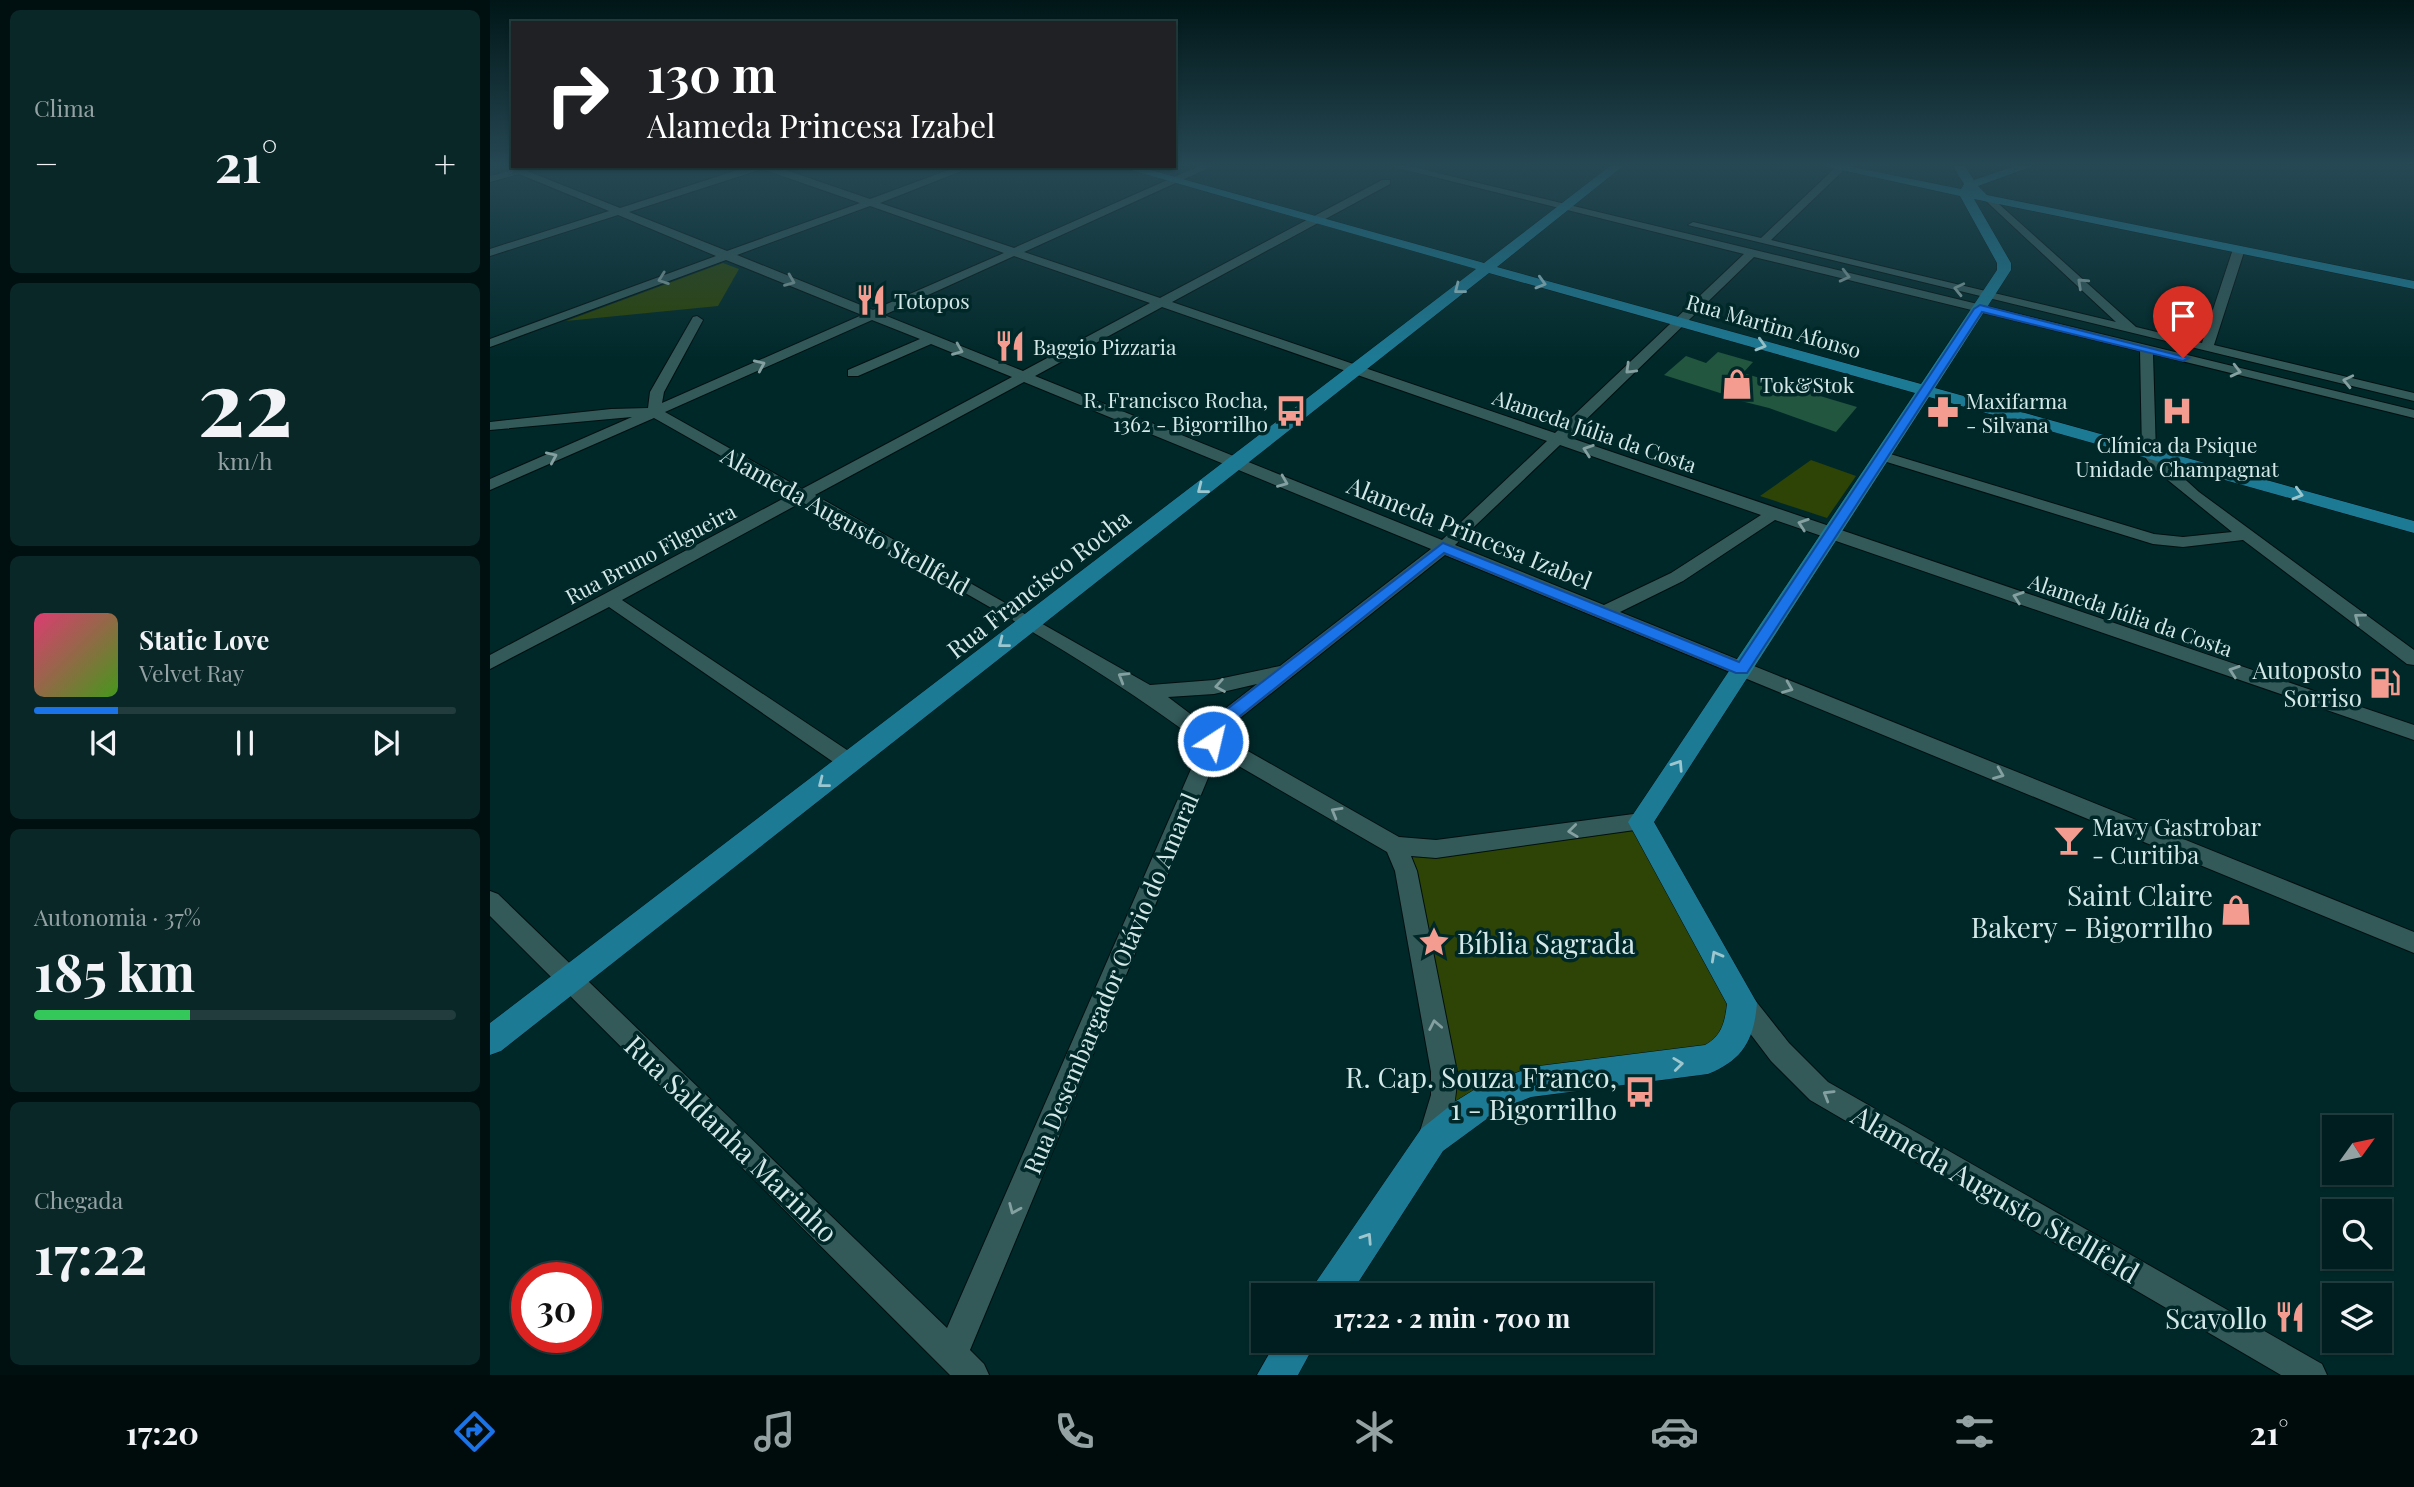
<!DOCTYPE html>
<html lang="pt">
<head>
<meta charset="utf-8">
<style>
	:root { --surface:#001e1f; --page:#0a2728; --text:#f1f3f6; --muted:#95a2a4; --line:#223c3d; --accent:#1a73e8 }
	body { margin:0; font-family:"Playfair Display",serif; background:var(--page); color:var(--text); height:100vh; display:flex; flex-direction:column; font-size:26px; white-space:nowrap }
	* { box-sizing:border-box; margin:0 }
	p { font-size:23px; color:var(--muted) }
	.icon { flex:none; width:38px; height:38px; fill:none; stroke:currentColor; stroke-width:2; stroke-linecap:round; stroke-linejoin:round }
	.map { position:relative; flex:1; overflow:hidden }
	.side { display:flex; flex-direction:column; gap:10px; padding:10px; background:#001011; width:490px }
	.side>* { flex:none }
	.guide { position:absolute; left:21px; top:21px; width:665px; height:147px; border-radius:0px; box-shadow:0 2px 5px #0004,0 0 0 2px var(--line); background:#202124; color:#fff; overflow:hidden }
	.needle { width:46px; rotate:57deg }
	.fabs { position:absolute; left:1832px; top:1115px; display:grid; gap:14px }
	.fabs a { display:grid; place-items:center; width:70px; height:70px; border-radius:0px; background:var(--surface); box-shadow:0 2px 5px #0004,0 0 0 2px var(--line); font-size:35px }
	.speed { position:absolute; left:21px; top:1262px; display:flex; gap:14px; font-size:35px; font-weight:700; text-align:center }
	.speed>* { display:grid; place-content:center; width:91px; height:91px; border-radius:50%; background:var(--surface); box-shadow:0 2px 5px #0004,0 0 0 2px var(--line); line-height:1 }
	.speed .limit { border:10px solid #d22; background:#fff; color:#111 }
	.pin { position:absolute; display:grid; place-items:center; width:60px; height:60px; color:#fff; margin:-72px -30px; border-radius:50% 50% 50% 0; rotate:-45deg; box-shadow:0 0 7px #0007 }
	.pin .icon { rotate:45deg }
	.me { position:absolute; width:77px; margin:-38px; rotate:35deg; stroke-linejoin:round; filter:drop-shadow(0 0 5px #0008) }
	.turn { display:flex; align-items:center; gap:24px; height:147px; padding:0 21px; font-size:32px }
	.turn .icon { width:91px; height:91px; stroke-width:2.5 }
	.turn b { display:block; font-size:49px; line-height:60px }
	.big { font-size:52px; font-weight:700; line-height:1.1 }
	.side .widget { flex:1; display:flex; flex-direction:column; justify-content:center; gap:10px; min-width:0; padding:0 24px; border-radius:10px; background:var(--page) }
	.side .dial { align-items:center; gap:0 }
	.dial b { font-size:91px; line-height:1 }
	.song { display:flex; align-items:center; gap:21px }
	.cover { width:84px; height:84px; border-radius:10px; background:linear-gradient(135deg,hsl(340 70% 55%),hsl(100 70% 35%)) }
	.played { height:7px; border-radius:4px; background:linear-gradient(90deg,var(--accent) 20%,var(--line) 20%) }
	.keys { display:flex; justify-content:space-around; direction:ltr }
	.heat { display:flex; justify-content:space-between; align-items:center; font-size:38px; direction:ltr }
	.charge { height:10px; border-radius:5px; background:linear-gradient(90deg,#34c759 37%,var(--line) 0) }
	.trip { position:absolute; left:761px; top:1283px; width:402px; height:70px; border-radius:0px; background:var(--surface); box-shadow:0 2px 5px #0004,0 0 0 2px var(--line); font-weight:700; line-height:70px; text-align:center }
	.dock { display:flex; height:112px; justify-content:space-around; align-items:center; background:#000c0c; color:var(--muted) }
	.dock .icon { width:49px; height:49px }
	.dock .on { color:var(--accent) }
	.dock b { font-size:32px; color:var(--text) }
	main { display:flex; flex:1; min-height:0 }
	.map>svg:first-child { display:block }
	.green { fill:#2d4406 }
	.building { fill:#22563f }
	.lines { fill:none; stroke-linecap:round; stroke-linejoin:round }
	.minor-casing { stroke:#000f0f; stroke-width:2 }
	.major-casing { stroke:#000f0f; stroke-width:1 }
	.minor { fill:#335959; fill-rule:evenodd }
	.major { fill:#1d7a95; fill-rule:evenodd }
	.oneway { stroke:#84a0a0 }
	.oneway2 { stroke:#9dc7cf }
	.route { fill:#1a73e8; stroke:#114b97; stroke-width:2 }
	.labels { text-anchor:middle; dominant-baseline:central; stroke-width:7; stroke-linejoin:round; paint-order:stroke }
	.far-poi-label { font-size:21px; fill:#d4e8e8; stroke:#002829; text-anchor:start }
	.far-street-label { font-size:21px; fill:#d4e8e8; stroke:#002829 }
	.street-label { font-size:24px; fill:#d4e8e8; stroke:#002829 }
	.poi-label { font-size:24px; fill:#d4e8e8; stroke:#002829; text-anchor:end }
	.near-poi-label { font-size:28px; fill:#d4e8e8; stroke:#002829; text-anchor:end }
	.near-street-label { font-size:28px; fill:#d4e8e8; stroke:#002829 }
</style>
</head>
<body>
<main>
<section class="side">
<div class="widget"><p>Clima</p>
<div class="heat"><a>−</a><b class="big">21°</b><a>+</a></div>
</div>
<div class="widget dial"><b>22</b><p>km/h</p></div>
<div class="widget">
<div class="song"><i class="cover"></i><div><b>Static Love</b><p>Velvet Ray</p></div></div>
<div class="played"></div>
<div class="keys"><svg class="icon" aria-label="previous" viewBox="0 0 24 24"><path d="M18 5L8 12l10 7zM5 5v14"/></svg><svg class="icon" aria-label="pause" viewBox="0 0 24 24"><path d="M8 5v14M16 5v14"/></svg><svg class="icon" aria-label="next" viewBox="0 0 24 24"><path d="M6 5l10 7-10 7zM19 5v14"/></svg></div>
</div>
<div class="widget"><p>Autonomia · 37%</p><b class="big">185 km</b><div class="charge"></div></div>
<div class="widget"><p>Chegada</p><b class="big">17:22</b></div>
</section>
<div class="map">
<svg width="1924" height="1375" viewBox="0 0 1924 1375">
	<rect width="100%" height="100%" fill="#002829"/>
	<g class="green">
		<path d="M 233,263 L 249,269 L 228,306 L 76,321 Z"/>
		<path d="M 1321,460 L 1366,476 L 1337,518 L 1270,496 Z"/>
		<path d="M 1151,822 L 1252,1003 L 1242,1040 L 949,1117 L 913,860 L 928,849 Z"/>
	</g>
	<path class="building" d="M 1228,352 L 1263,362 L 1253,373 L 1367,407 L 1346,432 L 1279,408 L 1231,396 L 1233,394 L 1174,375 L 1196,356 L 1216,363 Z"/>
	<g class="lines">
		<defs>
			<g id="minor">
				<path d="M 12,166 L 36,168 L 37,171 L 130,208 L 260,166 L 284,166 L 380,199 L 469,166 L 484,166 L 390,203 L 524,248 L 709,166 L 723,166 L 534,252 L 670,298 L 892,180 L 900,180 L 900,184 L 682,302 L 1065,433 L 1254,254 L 900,166 L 919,166 L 1924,410 L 1924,418 L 1663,354 L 1666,453 L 1709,492 L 1924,650 L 1924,665 L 1917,664 L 1753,540 L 1693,547 L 1663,544 L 1387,459 L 1384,456 L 1392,451 L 1397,453 L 1664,534 L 1693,537 L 1742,532 L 1663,468 L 1652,453 L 1650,351 L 1264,257 L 1078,437 L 1924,725 L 1924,740 L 1285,520 L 1193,581 L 1130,612 L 1924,932 L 1924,953 L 955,555 L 745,722 L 735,738 L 909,837 L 946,840 L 1151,813 L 1159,816 L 1162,822 L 1159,828 L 946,858 L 921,856 L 927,871 L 967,1072 C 967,1098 962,1123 952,1148 L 942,1152 L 932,1148 L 928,1138 L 941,1095 L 941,1072 L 905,871 L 897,852 L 728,754 L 480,1350 L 494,1364 L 499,1375 L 460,1375 L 0,916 L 0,891 L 8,894 L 457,1328 L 712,744 C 588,650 448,579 312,502 L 132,600 L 366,756 L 369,762 L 366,768 L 359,770 L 352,768 L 119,607 L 0,669 L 0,655 L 300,495 L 164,418 L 0,490 L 0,479 L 142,417 L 0,430 L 0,422 L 121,409 L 158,408 L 160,392 L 203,317 L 207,316 L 213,320 L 174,392 L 172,403 L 372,315 L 236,260 L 0,347 L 0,339 L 226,256 L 128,215 L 0,256 L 0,249 L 119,211 L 29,174 L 0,182 L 0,176 L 20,171 ZM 272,169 L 370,203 L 237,251 L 139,212 ZM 380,206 L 514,253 L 383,310 L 247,255 ZM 524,256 L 660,303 L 533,371 L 394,315 ZM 672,307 L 1057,441 L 952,540 L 545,376 ZM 382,320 L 430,339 L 358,370 L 358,376 L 368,376 L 441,344 L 522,377 L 312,489 L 175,412 ZM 534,382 L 941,549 L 790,666 L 724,680 L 660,685 L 325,495 ZM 1070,445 L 1271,515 L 1181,573 L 1114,605 L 965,545 ZM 767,684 L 731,712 L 719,728 L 678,697 L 724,694 Z"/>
				<path d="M 1347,166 L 1358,166 L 1281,240 L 1626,322 L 1496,201 L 1496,197 L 1500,196 L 1646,327 L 1712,343 L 1743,249 L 1753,247 L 1755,249 L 1724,345 L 1924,393 L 1924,401 L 1198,225 L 1203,222 L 1271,238 Z"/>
				<path d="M 1252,992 L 1261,995 L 1299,1043 L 1338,1082 L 1832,1364 L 1837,1375 L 1791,1375 L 1320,1100 L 1281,1061 L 1243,1011 L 1239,1003 L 1243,995 Z"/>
			</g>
			<g id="major">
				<path d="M 627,166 L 646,166 L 994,263 L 1120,166 L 1133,166 L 1007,267 L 1431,384 L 1507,270 L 1507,263 L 1470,196 L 1333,166 L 1357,166 L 1471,189 L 1474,184 L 1463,166 L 1475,166 L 1484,180 L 1525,166 L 1543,166 L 1488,186 L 1497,195 L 1924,281 L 1924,289 L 1484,199 L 1521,263 L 1521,270 L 1445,388 L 1924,521 L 1924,533 L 1439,397 L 1164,822 L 1267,1003 C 1264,1040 1253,1060 1218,1074 L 1041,1097 L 1009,1110 L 953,1151 L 860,1295 L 821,1295 L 826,1282 L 931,1129 L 966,1101 L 987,1088 L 1041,1067 L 1215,1045 C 1232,1036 1235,1021 1237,1004 L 1138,822 L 1425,393 L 999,273 L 11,1051 L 0,1055 L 0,1023 L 986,269 Z"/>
				<path d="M 787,1340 L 827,1340 L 808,1375 L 767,1375 Z"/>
			</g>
		</defs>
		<use href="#minor" class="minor-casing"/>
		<use href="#major" class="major-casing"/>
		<use href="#minor" class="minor"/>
		<use href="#major" class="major"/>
	</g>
	<defs><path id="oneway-chevron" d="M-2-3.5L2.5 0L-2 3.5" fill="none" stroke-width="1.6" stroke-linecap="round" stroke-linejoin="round" transform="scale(1.75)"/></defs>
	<g class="oneway">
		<use href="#oneway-chevron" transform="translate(1355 276) rotate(14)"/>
		<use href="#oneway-chevron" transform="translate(173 279) rotate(160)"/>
		<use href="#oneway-chevron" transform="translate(300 281) rotate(22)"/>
		<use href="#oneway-chevron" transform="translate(1592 283) rotate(-137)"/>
		<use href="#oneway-chevron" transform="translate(1469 289) rotate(-167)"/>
		<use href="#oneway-chevron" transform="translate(468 350) rotate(22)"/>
		<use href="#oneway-chevron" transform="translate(270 365) rotate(-24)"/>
		<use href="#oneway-chevron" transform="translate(1140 369) rotate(136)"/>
		<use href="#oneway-chevron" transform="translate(1746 371) rotate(14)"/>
		<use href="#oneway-chevron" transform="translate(1858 381) rotate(-167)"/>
		<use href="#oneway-chevron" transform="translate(1098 450) rotate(-161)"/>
		<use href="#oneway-chevron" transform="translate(62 457) rotate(-24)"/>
		<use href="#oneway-chevron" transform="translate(793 482) rotate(22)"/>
		<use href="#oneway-chevron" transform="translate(1313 524) rotate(-161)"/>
		<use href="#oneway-chevron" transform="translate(1528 597) rotate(-161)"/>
		<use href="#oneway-chevron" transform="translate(1869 618) rotate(-143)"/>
		<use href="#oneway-chevron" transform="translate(1744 671) rotate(-161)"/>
		<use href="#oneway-chevron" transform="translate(633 677) rotate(-149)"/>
		<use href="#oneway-chevron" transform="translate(730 686) rotate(170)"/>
		<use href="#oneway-chevron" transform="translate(1298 688) rotate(22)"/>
		<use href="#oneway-chevron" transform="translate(1509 774) rotate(22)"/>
		<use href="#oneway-chevron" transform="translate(846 812) rotate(-150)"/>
		<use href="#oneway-chevron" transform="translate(1083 831) rotate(173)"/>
		<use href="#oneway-chevron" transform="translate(945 1025) rotate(-101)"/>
		<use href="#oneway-chevron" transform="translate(1338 1095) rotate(-149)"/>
		<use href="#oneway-chevron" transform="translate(524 1209) rotate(113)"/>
	</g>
	<g class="oneway2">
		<use href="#oneway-chevron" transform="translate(1051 283) rotate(16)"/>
		<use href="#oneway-chevron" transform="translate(969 289) rotate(142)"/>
		<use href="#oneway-chevron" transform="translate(1271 345) rotate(16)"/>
		<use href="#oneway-chevron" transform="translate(712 489) rotate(142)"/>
		<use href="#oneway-chevron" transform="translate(1808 494) rotate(16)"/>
		<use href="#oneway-chevron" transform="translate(513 643) rotate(142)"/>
		<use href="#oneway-chevron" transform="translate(1188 765) rotate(-57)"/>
		<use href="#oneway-chevron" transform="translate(333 783) rotate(142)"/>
		<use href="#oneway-chevron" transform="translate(1226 956) rotate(-119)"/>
		<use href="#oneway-chevron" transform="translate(1188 1064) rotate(-7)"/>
		<use href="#oneway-chevron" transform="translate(877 1238) rotate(-57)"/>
	</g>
	<linearGradient id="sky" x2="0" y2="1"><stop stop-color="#001617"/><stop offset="0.46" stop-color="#264854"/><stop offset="1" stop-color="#264854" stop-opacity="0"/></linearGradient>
	<rect width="1924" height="359" fill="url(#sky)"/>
	<path class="route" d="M 1490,305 L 1699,358 L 1693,361 L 1492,312 L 1257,673 L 1246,673 L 954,553 L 744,721 L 729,745 L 717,745 L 715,741 L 732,713 L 953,543 L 1249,662 L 1484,309 Z"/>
	<defs>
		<symbol id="restaurant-bare" viewBox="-9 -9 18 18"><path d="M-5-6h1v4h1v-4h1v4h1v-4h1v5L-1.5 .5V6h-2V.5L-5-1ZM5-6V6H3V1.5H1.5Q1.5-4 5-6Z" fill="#f59c91" stroke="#002829" stroke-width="2.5" paint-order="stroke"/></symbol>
		<symbol id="shop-bare" viewBox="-9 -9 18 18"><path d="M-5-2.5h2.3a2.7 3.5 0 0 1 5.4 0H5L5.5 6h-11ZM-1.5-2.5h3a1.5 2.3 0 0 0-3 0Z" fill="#f59c91" stroke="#002829" stroke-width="2.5" paint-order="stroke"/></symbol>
		<symbol id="bus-bare" viewBox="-9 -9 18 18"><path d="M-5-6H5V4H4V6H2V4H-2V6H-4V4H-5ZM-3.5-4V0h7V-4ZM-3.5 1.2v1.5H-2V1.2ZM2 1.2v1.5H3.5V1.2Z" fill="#f59c91" stroke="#002829" stroke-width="2.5" paint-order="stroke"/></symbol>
		<symbol id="hospital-bare" viewBox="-9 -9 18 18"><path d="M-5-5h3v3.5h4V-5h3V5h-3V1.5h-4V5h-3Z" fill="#f59c91" stroke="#002829" stroke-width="2.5" paint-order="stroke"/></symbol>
		<symbol id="pharmacy-bare" viewBox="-9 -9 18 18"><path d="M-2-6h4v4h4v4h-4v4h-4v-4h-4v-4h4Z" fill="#f59c91" stroke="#002829" stroke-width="2.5" paint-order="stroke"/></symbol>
		<symbol id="fuel-bare" viewBox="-9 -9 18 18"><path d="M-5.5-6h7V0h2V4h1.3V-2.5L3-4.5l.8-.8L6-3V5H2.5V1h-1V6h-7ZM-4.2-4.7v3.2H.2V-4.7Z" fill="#f59c91" stroke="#002829" stroke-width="2.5" paint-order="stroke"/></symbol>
		<symbol id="bar-bare" viewBox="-9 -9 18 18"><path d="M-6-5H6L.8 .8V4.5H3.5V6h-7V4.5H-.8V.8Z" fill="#f59c91" stroke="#002829" stroke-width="2.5" paint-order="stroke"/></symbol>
		<symbol id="sight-bare" viewBox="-9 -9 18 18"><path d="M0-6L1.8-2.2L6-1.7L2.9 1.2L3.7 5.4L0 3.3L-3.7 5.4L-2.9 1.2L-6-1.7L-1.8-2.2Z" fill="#f59c91" stroke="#002829" stroke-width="2.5" paint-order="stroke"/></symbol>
	</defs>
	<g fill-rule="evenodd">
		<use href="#restaurant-bare" x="359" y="278" width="44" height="44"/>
		<use href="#restaurant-bare" x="498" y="324" width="44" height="44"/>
		<use href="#shop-bare" x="1225" y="362" width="44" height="44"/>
		<use href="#bus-bare" x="779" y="389" width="44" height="44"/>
		<use href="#hospital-bare" x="1665" y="389" width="44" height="44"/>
		<use href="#pharmacy-bare" x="1431" y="390" width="44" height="44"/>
		<use href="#fuel-bare" x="1873" y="661" width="44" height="44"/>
		<use href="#bar-bare" x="1557" y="818" width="44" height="44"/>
		<use href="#shop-bare" x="1724" y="888" width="44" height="44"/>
		<use href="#sight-bare" x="922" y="920" width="44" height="44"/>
		<use href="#bus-bare" x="1128" y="1070" width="44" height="44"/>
		<use href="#restaurant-bare" x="1778" y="1295" width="44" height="44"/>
	</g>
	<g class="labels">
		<g class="far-poi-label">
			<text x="404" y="300">Totopos</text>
			<text x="543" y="346">Baggio Pizzaria</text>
			<text x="1270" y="384">Tok&amp;Stok</text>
			<text x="778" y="399" text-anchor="end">R. Francisco Rocha,<tspan x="778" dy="24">1362 - Bigorrilho</tspan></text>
			<text x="1476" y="400">Maxifarma<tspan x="1476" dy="24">- Silvana</tspan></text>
			<text x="1687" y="444" text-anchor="middle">Clínica da Psique<tspan x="1687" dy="24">Unidade Champagnat</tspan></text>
		</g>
		<g class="far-street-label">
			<text transform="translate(1284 325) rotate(16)">Rua Martim Afonso</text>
			<text transform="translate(1105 430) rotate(19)">Alameda Júlia da Costa</text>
			<text transform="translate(160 553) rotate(-28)">Rua Bruno Filgueira</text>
			<text transform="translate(1641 614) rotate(19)">Alameda Júlia da Costa</text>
		</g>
		<g class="street-label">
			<text transform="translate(356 520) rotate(29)">Alameda Augusto Stellfeld</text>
			<text transform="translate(980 532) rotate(22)">Alameda Princesa Izabel</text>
			<text transform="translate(548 583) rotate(-38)">Rua Francisco Rocha</text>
			<text transform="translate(620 983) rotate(-67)">Rua Desembargador Otávio do Amaral</text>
		</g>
		<g class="poi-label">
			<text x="1872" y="669">Autoposto<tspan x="1872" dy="28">Sorriso</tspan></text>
			<text x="1602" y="826" text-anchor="start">Mavy Gastrobar<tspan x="1602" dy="28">- Curitiba</tspan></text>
		</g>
		<g class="near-poi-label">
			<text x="1723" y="894">Saint Claire<tspan x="1723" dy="32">Bakery - Bigorrilho</tspan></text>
			<text x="967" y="942" text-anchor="start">Bíblia Sagrada</text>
			<text x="1127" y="1076">R. Cap. Souza Franco,<tspan x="1127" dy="32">1 - Bigorrilho</tspan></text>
			<text x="1777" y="1317">Scavollo</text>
		</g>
		<g class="near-street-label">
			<text transform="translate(242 1138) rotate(44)">Rua Saldanha Marinho</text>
			<text transform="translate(1506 1193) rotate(30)">Alameda Augusto Stellfeld</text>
		</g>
	</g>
</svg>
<div class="fabs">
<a><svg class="needle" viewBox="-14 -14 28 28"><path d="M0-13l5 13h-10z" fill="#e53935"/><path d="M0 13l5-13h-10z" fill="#95a2a4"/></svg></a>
<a><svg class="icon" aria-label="search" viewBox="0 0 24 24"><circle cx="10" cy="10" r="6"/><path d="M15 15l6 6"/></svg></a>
<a><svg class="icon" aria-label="layers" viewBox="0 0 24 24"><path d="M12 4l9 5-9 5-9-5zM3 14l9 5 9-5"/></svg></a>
</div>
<div class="speed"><div class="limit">30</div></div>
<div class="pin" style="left:1693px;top:358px;background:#d93025"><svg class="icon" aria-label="arrive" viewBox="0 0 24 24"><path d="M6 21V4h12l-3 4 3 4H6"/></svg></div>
<svg class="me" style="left:723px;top:741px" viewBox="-20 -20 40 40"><circle r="17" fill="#1a73e8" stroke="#fff" stroke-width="3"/><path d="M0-11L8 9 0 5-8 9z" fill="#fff"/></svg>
<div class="trip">17:22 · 2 min · 700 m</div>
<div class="guide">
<div class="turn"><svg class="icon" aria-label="right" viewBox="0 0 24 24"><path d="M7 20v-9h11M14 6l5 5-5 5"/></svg><div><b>130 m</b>Alameda Princesa Izabel</div></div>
</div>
</div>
</main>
<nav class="dock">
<b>17:20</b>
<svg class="icon on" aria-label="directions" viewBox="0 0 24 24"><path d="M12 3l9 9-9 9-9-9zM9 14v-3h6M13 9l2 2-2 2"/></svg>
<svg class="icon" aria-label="music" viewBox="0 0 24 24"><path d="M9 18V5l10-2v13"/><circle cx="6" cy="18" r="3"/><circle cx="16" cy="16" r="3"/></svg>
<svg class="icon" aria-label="phone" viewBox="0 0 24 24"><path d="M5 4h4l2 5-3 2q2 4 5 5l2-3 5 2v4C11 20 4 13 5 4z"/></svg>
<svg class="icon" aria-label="climate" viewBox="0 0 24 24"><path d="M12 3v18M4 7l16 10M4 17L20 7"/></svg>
<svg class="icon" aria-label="car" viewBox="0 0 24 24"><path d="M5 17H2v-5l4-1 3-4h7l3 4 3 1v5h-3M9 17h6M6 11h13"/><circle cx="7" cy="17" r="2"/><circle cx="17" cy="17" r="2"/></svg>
<svg class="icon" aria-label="filters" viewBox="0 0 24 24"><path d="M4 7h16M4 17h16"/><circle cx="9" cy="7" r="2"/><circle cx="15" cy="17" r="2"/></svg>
<b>21°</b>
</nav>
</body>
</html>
